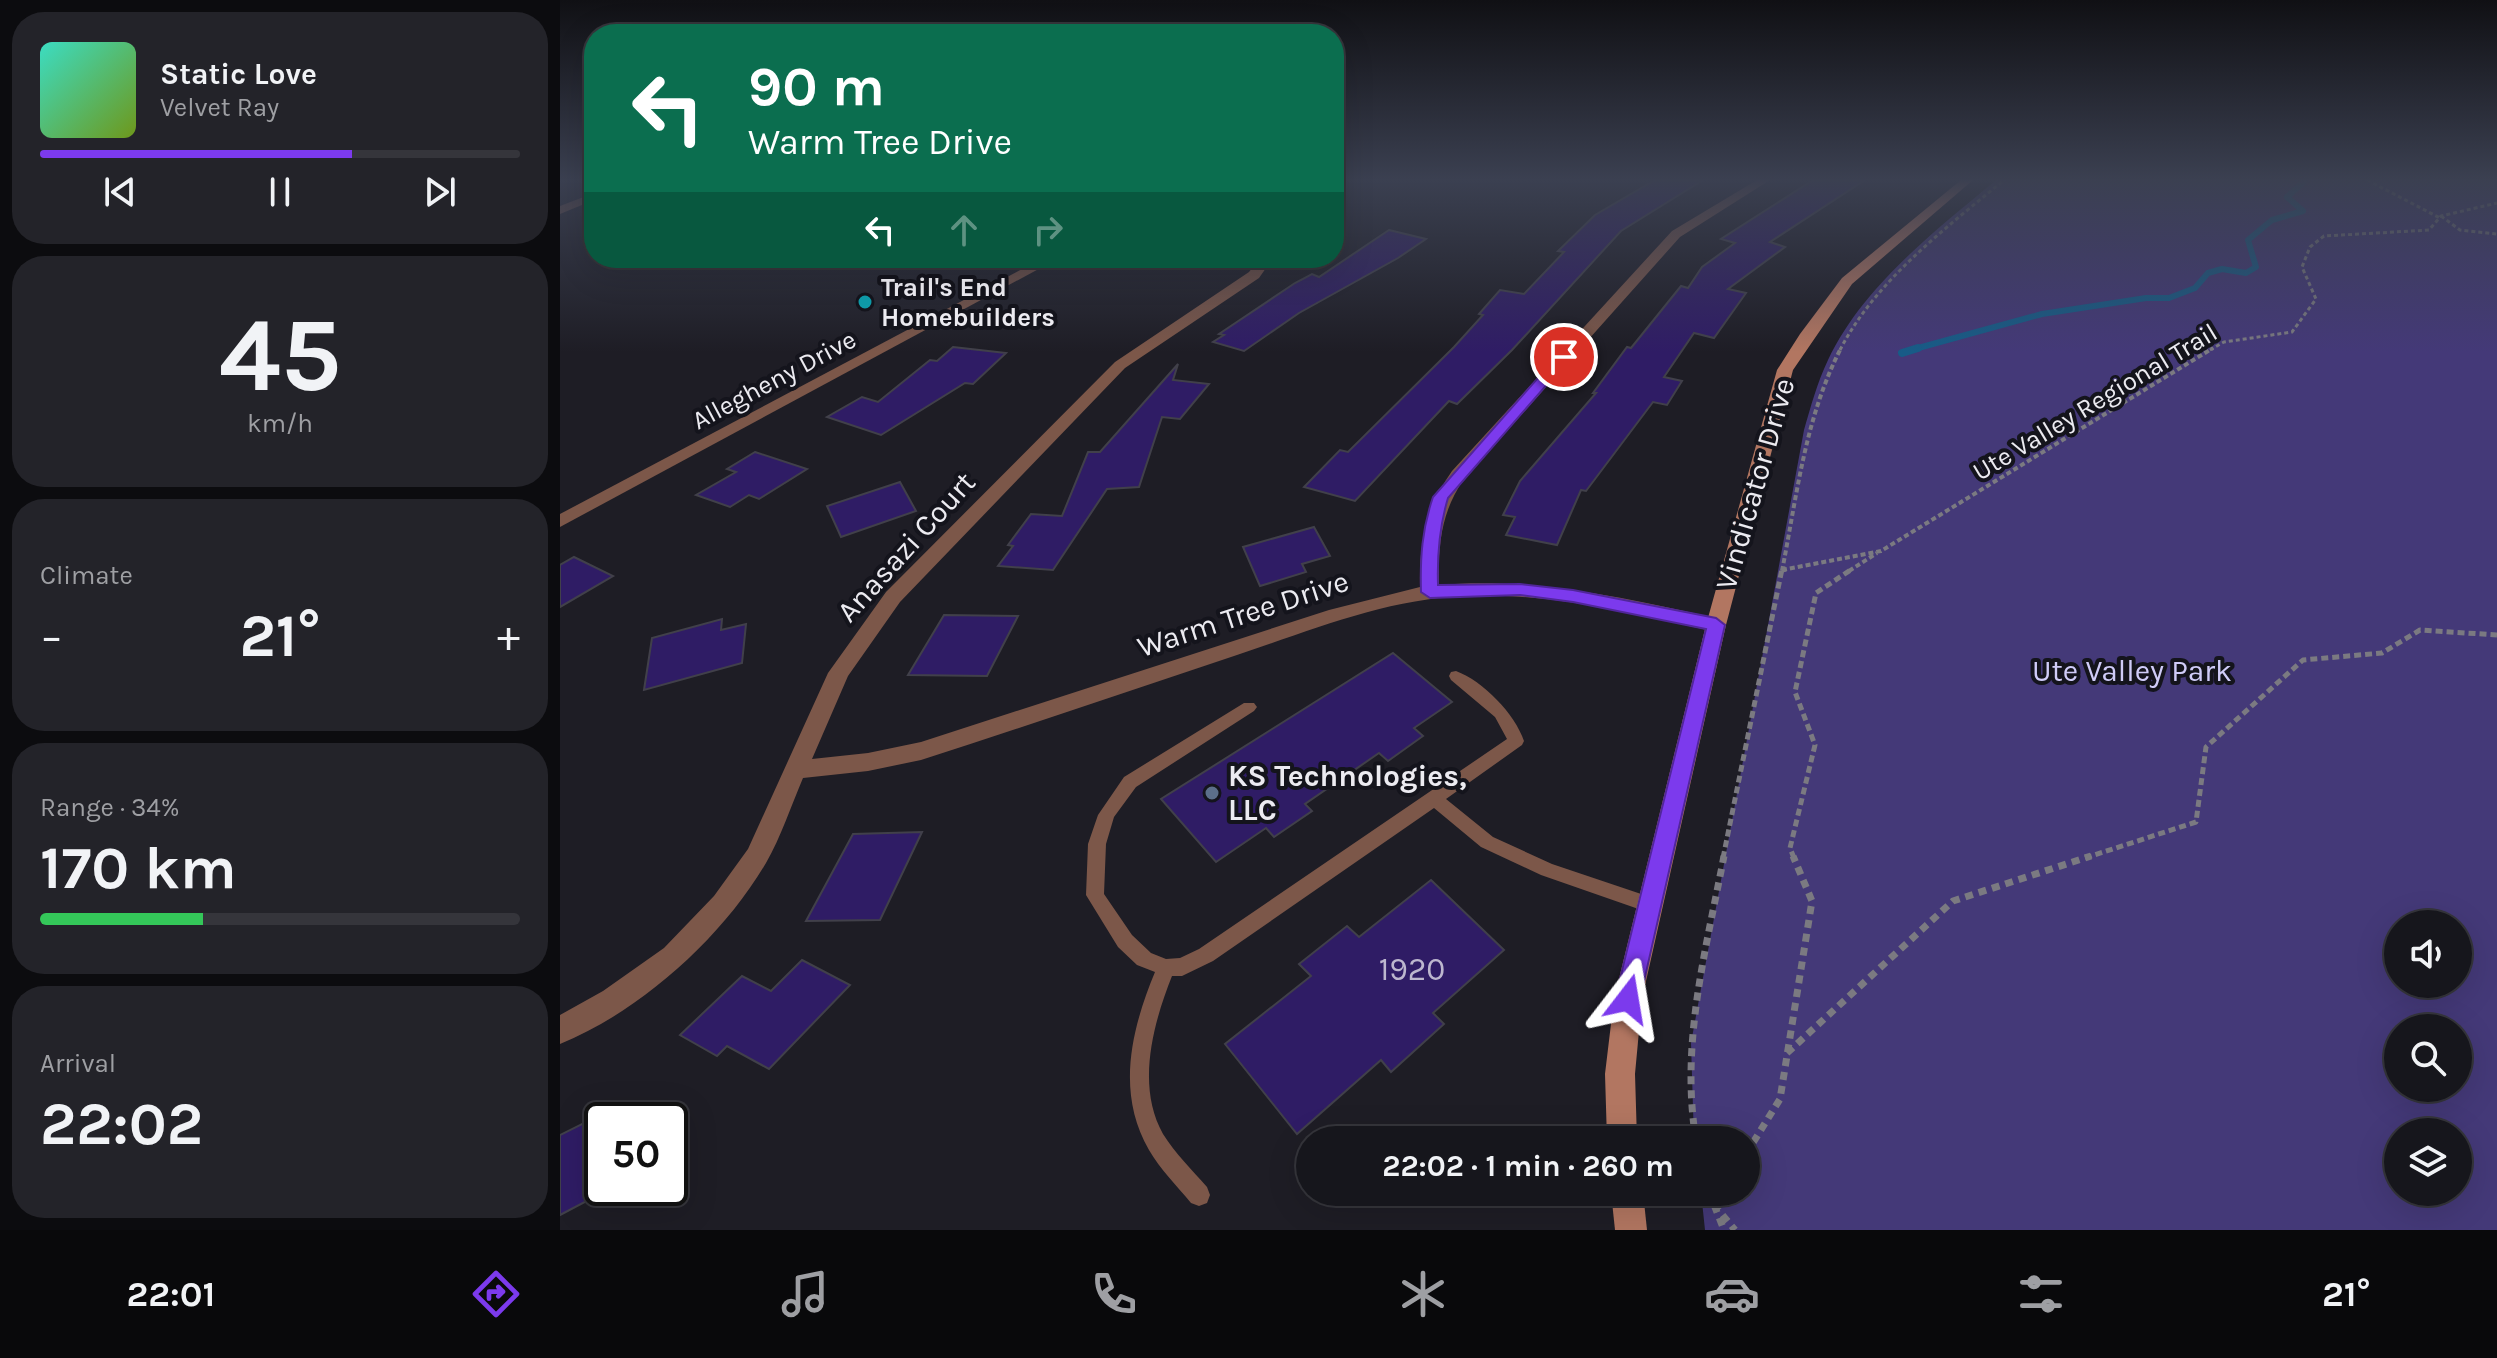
<!DOCTYPE html>
<html lang="en">
<head>
<meta charset="utf-8">
<style>
	:root { --surface:#16161c; --page:#232329; --text:#f1f3f6; --muted:#9e9fa3; --line:#35353b; --accent:#7c3aed }
	body { margin:0; font-family:Karla,sans-serif; background:var(--page); color:var(--text); height:100vh; display:flex; flex-direction:column; font-size:30px; white-space:nowrap }
	* { box-sizing:border-box; margin:0 }
	p { font-size:26px; color:var(--muted) }
	.icon { flex:none; width:44px; height:44px; fill:none; stroke:currentColor; stroke-width:2; stroke-linecap:round; stroke-linejoin:round }
	.map { position:relative; flex:1; overflow:hidden }
	.details { display:flex; flex-direction:column; gap:12px; padding:12px; background:#0c0c0f; width:560px }
	.details>* { flex:none }
	.banner { position:absolute; left:24px; top:24px; width:760px; height:244px; border-radius:32px; box-shadow:0 8px 32px #0002,0 0 0 2px var(--line); background:#0b6e4f; color:#fff; overflow:hidden }
	.fabs { position:absolute; left:1824px; top:910px; display:grid; gap:16px }
	.fabs a { display:grid; place-items:center; width:88px; height:88px; border-radius:50%; background:var(--surface); box-shadow:0 8px 32px #0002,0 0 0 2px var(--line); font-size:40px }
	.speed { position:absolute; left:24px; top:1102px; display:flex; gap:16px; font-size:40px; font-weight:700; text-align:center }
	.speed>* { display:grid; place-content:center; width:104px; height:104px; border-radius:50%; background:var(--surface); box-shadow:0 8px 32px #0002,0 0 0 2px var(--line); line-height:1 }
	.speed .limit { border:4px solid #111; border-radius:12px; background:#fff; color:#111 }
	.pin { position:absolute; display:grid; place-items:center; width:68px; height:68px; color:#fff; margin:-34px; border:4px solid #fff; border-radius:50%; box-shadow:0 2px 8px #0007 }
	.me { position:absolute; width:88px; margin:-44px; rotate:14deg; stroke-linejoin:round; filter:drop-shadow(0 0 6px #0008) }
	.turn { display:flex; align-items:center; gap:28px; height:168px; padding:0 32px; font-size:36px }
	.turn .icon { width:104px; height:104px; stroke-width:2.5 }
	.turn b { display:block; font-size:56px; line-height:68px }
	.lanes { display:flex; align-items:center; height:76px; padding:0 32px; background:#0003; justify-content:center; gap:40px; direction:ltr }
	.lanes .off { opacity:.35 }
	.big { font-size:60px; font-weight:700; line-height:1.1 }
	.details .tile { flex:1; display:flex; flex-direction:column; justify-content:center; gap:12px; min-width:0; padding:0 28px; border-radius:32px; background:var(--page) }
	.details .dial { align-items:center; gap:0 }
	.dial b { font-size:104px; line-height:1 }
	.song { display:flex; align-items:center; gap:24px }
	.cover { width:96px; height:96px; border-radius:12px; background:linear-gradient(135deg,hsl(170 70% 55%),hsl(80 70% 35%)) }
	.played { height:8px; border-radius:4px; background:linear-gradient(90deg,var(--accent) 65%,var(--line) 65%) }
	.keys { display:flex; justify-content:space-around; direction:ltr }
	.heat { display:flex; justify-content:space-between; align-items:center; font-size:44px; direction:ltr }
	.charge { height:12px; border-radius:6px; background:linear-gradient(90deg,#34c759 34%,var(--line) 0) }
	.trip { position:absolute; left:736px; top:1126px; width:464px; height:80px; border-radius:40px; background:var(--surface); box-shadow:0 8px 32px #0002,0 0 0 2px var(--line); font-weight:700; line-height:80px; text-align:center }
	.tabs { display:flex; height:128px; justify-content:space-around; align-items:center; background:#09090b; color:var(--muted) }
	.tabs .icon { width:56px; height:56px }
	.tabs .current { color:var(--accent) }
	.tabs b { font-size:36px; color:var(--text) }
	main { display:flex; flex:1; min-height:0 }
	.map>svg:first-child { display:block }
	.green { fill:#443978; fill-rule:evenodd }
	.lines { fill:none; stroke-linecap:round; stroke-linejoin:round }
	.stream-far1 { stroke:#185b87; stroke-width:6 }
	.stream { stroke:#185b87; stroke-width:8 }
	.building { fill:#2f1c65; stroke:#41404a; stroke-width:2 }
	.path-far3 { stroke:#7b7a81; stroke-width:3; stroke-dasharray:4 3; stroke-linecap:butt }
	.path-far2 { stroke:#7b7a81; stroke-width:4; stroke-dasharray:5 3; stroke-linecap:butt }
	.path-far1 { stroke:#7b7a81; stroke-width:5; stroke-dasharray:7 4; stroke-linecap:butt }
	.path { stroke:#7b7a81; stroke-width:7; stroke-dasharray:8 6; stroke-linecap:butt }
	.service { fill:#7c5749; fill-rule:evenodd }
	.minor { fill:#7c5749; fill-rule:evenodd }
	.tertiary { fill:#7c5749; fill-rule:evenodd }
	.secondary { fill:#b27661; fill-rule:evenodd }
	.route { fill:#7c3aed; stroke:#51269a; stroke-width:2 }
	.culture-dot { fill:#0f9aa8; stroke:#14141c; stroke-width:3 }
	.service-dot { fill:#5c6f8a; stroke:#14141c; stroke-width:3 }
	.labels { text-anchor:middle; dominant-baseline:central; stroke-width:8; stroke-linejoin:round; paint-order:stroke }
	.far-poi-label { font-size:26px; font-weight:bold; fill:#ecebf1; stroke:#14141c; text-anchor:start }
	.far-street-label { font-size:26px; fill:#ecebf1; stroke:#14141c }
	.street-label { font-size:30px; fill:#ecebf1; stroke:#14141c }
	.park-label { font-size:30px; fill:#d0ccf8; stroke:#14141c }
	.poi-label { font-size:30px; font-weight:bold; fill:#ecebf1; stroke:#14141c; text-anchor:start }
	.near-number-label { font-size:32px; fill:#bdb7ce }
</style>
</head>
<body>
<main>
<section class="details">
<div class="tile">
<div class="song"><i class="cover"></i><div><b>Static Love</b><p>Velvet Ray</p></div></div>
<div class="played"></div>
<div class="keys"><svg class="icon" aria-label="previous" viewBox="0 0 24 24"><path d="M18 5L8 12l10 7zM5 5v14"/></svg><svg class="icon" aria-label="pause" viewBox="0 0 24 24"><path d="M8 5v14M16 5v14"/></svg><svg class="icon" aria-label="next" viewBox="0 0 24 24"><path d="M6 5l10 7-10 7zM19 5v14"/></svg></div>
</div>
<div class="tile dial"><b>45</b><p>km/h</p></div>
<div class="tile"><p>Climate</p>
<div class="heat"><a>−</a><b class="big">21°</b><a>+</a></div>
</div>
<div class="tile"><p>Range · 34%</p><b class="big">170 km</b><div class="charge"></div></div>
<div class="tile"><p>Arrival</p><b class="big">22:02</b></div>
</section>
<div class="map">
<svg width="1937" height="1230" viewBox="0 0 1937 1230">
	<rect width="100%" height="100%" fill="#1e1d25"/>
	<path class="green" d="M 1436,180 L 1937,180 L 1937,1230 L 1145,1230 L 1141,1192 L 1186,1192 L 1186,1140 L 1134,1140 L 1131,1043 L 1244,430 C 1251,406 1257,383 1268,360 C 1303,286 1375,231 1436,180 ZM 1838,924 L 1898,924 L 1898,984 L 1838,984 ZM 1838,1028 L 1898,1028 L 1898,1088 L 1838,1088 ZM 1838,1132 L 1898,1132 L 1898,1192 L 1838,1192 Z"/>
	<g class="lines">
		<path class="stream-far1" d="M 1351,350 L 1482,314 L 1586,298 L 1609,298 L 1635,288 L 1648,273 L 1662,269 L 1686,273 L 1696,267 L 1688,240 L 1712,220 L 1743,211 L 1727,197 L 1746,180"/>
		<path class="stream" d="M 1342,353 L 1358,348"/>
	</g>
	<g class="building">
		<path d="M 1095,180 L 1143,180 L 1061,231 L 952,350 L 897,404 L 889,401 L 795,501 L 744,487 L 780,450 L 788,452 L 894,347 L 923,315 L 919,314 L 940,290 L 964,294 L 1004,252 L 998,251 L 1035,215 Z"/>
		<path d="M 1253,180 L 1305,180 L 1210,242 L 1225,247 L 1168,289 L 1186,293 L 1154,338 L 1134,333 L 1104,377 L 1122,381 L 1107,405 L 1093,402 L 1026,491 L 1021,490 L 997,545 L 946,535 L 955,517 L 943,515 L 960,481 L 1036,393 L 1033,393 L 1067,347 L 1071,348 L 1121,286 L 1128,288 L 1142,267 L 1175,243 L 1161,239 Z"/>
		<path d="M 829,230 L 866,239 L 838,258 L 739,313 L 684,351 L 653,342 L 664,335 L 659,334 L 735,283 L 752,274 L 759,277 Z"/>
		<path d="M 393,347 L 446,353 L 413,384 L 405,383 L 321,435 L 267,417 L 302,397 L 318,402 L 370,360 L 377,361 Z"/>
		<path d="M 618,364 L 613,380 L 649,384 L 620,419 L 602,417 L 579,487 L 547,489 L 493,570 L 438,566 L 453,546 L 448,545 L 471,514 L 502,516 L 528,452 L 540,452 Z"/>
		<path d="M 195,452 L 247,469 L 199,499 L 189,495 L 170,507 L 136,495 L 176,472 L 167,469 Z"/>
		<path d="M 340,482 L 356,511 L 281,537 L 267,506 Z"/>
		<path d="M 754,527 L 770,556 L 742,564 L 746,572 L 700,586 L 683,547 Z"/>
		<path d="M 14,557 L 53,576 L 0,607 L 0,565 Z"/>
		<path d="M 384,615 L 458,616 L 427,676 L 348,675 Z"/>
		<path d="M 162,619 L 161,630 L 186,624 L 182,663 L 84,690 L 92,638 Z"/>
		<path d="M 833,653 L 892,702 L 854,728 L 863,736 L 828,761 L 819,753 L 745,804 L 752,811 L 714,837 L 706,828 L 656,862 L 601,799 Z"/>
		<path d="M 362,832 L 320,920 L 246,921 L 293,834 Z"/>
		<path d="M 871,880 L 944,950 L 873,1013 L 884,1024 L 831,1072 L 821,1060 L 737,1134 L 665,1044 L 751,976 L 739,964 L 787,926 L 799,937 Z"/>
		<path d="M 242,960 L 290,985 L 209,1069 L 167,1046 L 157,1056 L 120,1035 L 182,976 L 211,991 Z"/>
		<path d="M 42,1114 L 42,1193 L 0,1215 L 0,1135 Z"/>
	</g>
	<g class="lines">
		<g class="path-far3">
			<path d="M 1807,180 L 1880,218"/>
			<path d="M 1881,216 L 1900,230 L 1937,234"/>
			<path d="M 1280,350 C 1315,281 1385,229 1444,180"/>
			<path d="M 1650,350 L 1664,342 L 1732,332 L 1756,299 L 1742,267 L 1750,247 L 1764,236 L 1869,230 L 1881,216 L 1937,203"/>
		</g>
		<g class="path-far2">
			<path d="M 1222,570 L 1321,551 L 1653,348"/>
			<path d="M 1222,571 C 1237,495 1245,418 1281,348"/>
			<path d="M 1289,571 L 1317,553"/>
		</g>
		<g class="path-far1">
			<path d="M 1222,570 L 1226,569"/>
			<path d="M 1163,858 L 1222,569"/>
			<path d="M 1234,858 L 1230,848 L 1255,745 L 1235,692 L 1256,593 L 1292,569"/>
			<path d="M 1525,858 L 1636,822 L 1646,747 L 1743,660 L 1822,653 L 1860,630 L 1937,635"/>
		</g>
		<g class="path">
			<path d="M 1227,1053 L 1393,901 L 1531,856"/>
			<path d="M 1136,1140 C 1120,1044 1146,950 1164,856"/>
			<path d="M 1186,1154 L 1220,1099 L 1252,901 L 1233,856"/>
			<path d="M 1149,1192 L 1164,1230"/>
			<path d="M 1163,1192 L 1155,1206 L 1175,1230"/>
		</g>
		<path class="service" d="M 896,671 C 923,681 955,714 964,741 L 962,745 L 886,799 L 933,837 L 992,864 L 1096,899 L 1099,905 L 1096,911 L 1090,913 L 981,875 L 921,847 L 874,808 L 653,961 L 622,976 L 612,976 C 593,1024 576,1086 603,1134 C 615,1153 632,1170 647,1187 L 650,1195 L 647,1203 L 639,1206 L 631,1203 C 617,1186 600,1169 589,1150 C 556,1093 571,1030 595,972 L 577,965 L 558,947 L 526,895 L 528,844 L 538,815 L 564,777 L 684,703 L 694,703 L 697,707 L 694,711 L 576,787 L 554,817 L 546,844 L 544,894 L 572,935 L 591,953 L 606,959 L 620,958 L 639,949 L 947,739 L 935,717 L 891,680 L 889,676 L 891,672 Z"/>
		<g class="minor">
			<path d="M 1197,180 L 1210,180 L 1120,237 L 904,479 C 881,512 878,545 879,585 C 974,577 1064,598 1156,618 L 1166,625 L 1163,630 L 1156,632 C 1074,614 990,592 905,596 C 826,599 752,630 677,655 C 572,690 467,726 361,760 L 308,771 L 243,778 C 231,806 221,837 206,863 C 162,938 81,1011 0,1044 L 0,1015 L 43,991 L 104,948 L 154,896 L 188,849 L 268,673 L 326,592 L 555,362 L 689,272 L 700,258 L 713,258 L 699,278 L 565,368 L 340,602 L 288,676 L 252,759 L 308,753 L 361,742 L 769,610 L 860,587 C 859,542 866,508 892,471 L 1112,231 Z"/>
			<path d="M 34,193 L 34,200 L 0,214 L 0,206 Z"/>
		</g>
		<path class="tertiary" d="M 483,258 L 499,258 L 0,527 L 0,514 Z"/>
		<g class="secondary">
			<path d="M 1401,180 L 1413,180 L 1292,284 L 1233,370 L 1166,625 L 1082,999 L 1075,1074 L 1077,1140 L 1047,1140 L 1045,1074 L 1054,999 L 1146,625 L 1217,370 L 1240,334 L 1282,278 Z"/>
			<path d="M 1051,1192 L 1083,1192 L 1087,1230 L 1055,1230 Z"/>
		</g>
	</g>
	<linearGradient id="sky" x2="0" y2="1"><stop stop-color="#101014"/><stop offset="0.51" stop-color="#3b4051"/><stop offset="1" stop-color="#3b4051" stop-opacity="0"/></linearGradient>
	<rect width="1937" height="352" fill="url(#sky)"/>
	<path class="route" d="M 999,354 L 1011,357 L 888,498 C 879,528 877,554 878,585 L 960,584 L 1013,590 L 1156,618 L 1165,625 L 1080,999 L 1077,1008 L 1068,1011 L 1059,1008 L 1055,999 L 1146,629 L 1013,602 L 960,595 L 870,598 L 861,592 C 860,558 862,529 873,497 Z"/>
	<circle class="culture-dot" cx="305" cy="302" r="8"/>
	<circle class="service-dot" cx="652" cy="793" r="8"/>
	<g class="labels">
		<g class="far-poi-label">
			<text x="321" y="287">Trail's End<tspan x="321" dy="30">Homebuilders</tspan></text>
		</g>
		<g class="far-street-label">
			<text transform="translate(214 380) rotate(-28)">Allegheny Drive</text>
			<text transform="translate(1535 402) rotate(-31)">Ute Valley Regional Trail</text>
		</g>
		<g class="street-label">
			<text transform="translate(1195 484) rotate(-74)">Vindicator Drive</text>
			<text transform="translate(346 547) rotate(-48)">Anasazi Court</text>
			<text transform="translate(683 614) rotate(-18)">Warm Tree Drive</text>
		</g>
		<g class="park-label">
			<text x="1572" y="671">Ute Valley Park</text>
		</g>
		<g class="poi-label">
			<text x="668" y="776">KS Technologies,<tspan x="668" dy="34">LLC</tspan></text>
		</g>
		<g class="near-number-label">
			<text x="852" y="969">1920</text>
		</g>
	</g>
</svg>
<div class="fabs">
<a><svg class="icon" aria-label="sound" viewBox="0 0 24 24"><path d="M4 9h4l5-4v14l-5-4H4zM17 9q2 3 0 6"/></svg></a>
<a><svg class="icon" aria-label="search" viewBox="0 0 24 24"><circle cx="10" cy="10" r="6"/><path d="M15 15l6 6"/></svg></a>
<a><svg class="icon" aria-label="layers" viewBox="0 0 24 24"><path d="M12 4l9 5-9 5-9-5zM3 14l9 5 9-5"/></svg></a>
</div>
<div class="speed"><div class="limit">50</div></div>
<div class="pin" style="left:1004px;top:357px;background:#d93025"><svg class="icon" aria-label="arrive" viewBox="0 0 24 24"><path d="M6 21V4h12l-3 4 3 4H6"/></svg></div>
<svg class="me" style="left:1068px;top:999px" viewBox="-20 -20 40 40"><path d="M0-17L14 15 0 8-14 15z" fill="#7c3aed" stroke="#fff" stroke-width="4"/></svg>
<div class="trip">22:02 · 1 min · 260 m</div>
<div class="banner">
<div class="turn"><svg class="icon" aria-label="left" viewBox="0 0 24 24"><path d="M17 20v-9H6M10 6l-5 5 5 5"/></svg><div><b>90 m</b>Warm Tree Drive</div></div>
<div class="lanes"><svg class="icon" aria-label="left" viewBox="0 0 24 24"><path d="M17 20v-9H6M10 6l-5 5 5 5"/></svg><svg class="icon off" aria-label="ahead" viewBox="0 0 24 24"><path d="M12 20V5M6 11l6-6 6 6"/></svg><svg class="icon off" aria-label="right" viewBox="0 0 24 24"><path d="M7 20v-9h11M14 6l5 5-5 5"/></svg></div>
</div>
</div>
</main>
<nav class="tabs">
<b>22:01</b>
<svg class="icon current" aria-label="directions" viewBox="0 0 24 24"><path d="M12 3l9 9-9 9-9-9zM9 14v-3h6M13 9l2 2-2 2"/></svg>
<svg class="icon" aria-label="music" viewBox="0 0 24 24"><path d="M9 18V5l10-2v13"/><circle cx="6" cy="18" r="3"/><circle cx="16" cy="16" r="3"/></svg>
<svg class="icon" aria-label="phone" viewBox="0 0 24 24"><path d="M5 4h4l2 5-3 2q2 4 5 5l2-3 5 2v4C11 20 4 13 5 4z"/></svg>
<svg class="icon" aria-label="climate" viewBox="0 0 24 24"><path d="M12 3v18M4 7l16 10M4 17L20 7"/></svg>
<svg class="icon" aria-label="car" viewBox="0 0 24 24"><path d="M5 17H2v-5l4-1 3-4h7l3 4 3 1v5h-3M9 17h6M6 11h13"/><circle cx="7" cy="17" r="2"/><circle cx="17" cy="17" r="2"/></svg>
<svg class="icon" aria-label="filters" viewBox="0 0 24 24"><path d="M4 7h16M4 17h16"/><circle cx="9" cy="7" r="2"/><circle cx="15" cy="17" r="2"/></svg>
<b>21°</b>
</nav>
</body>
</html>
